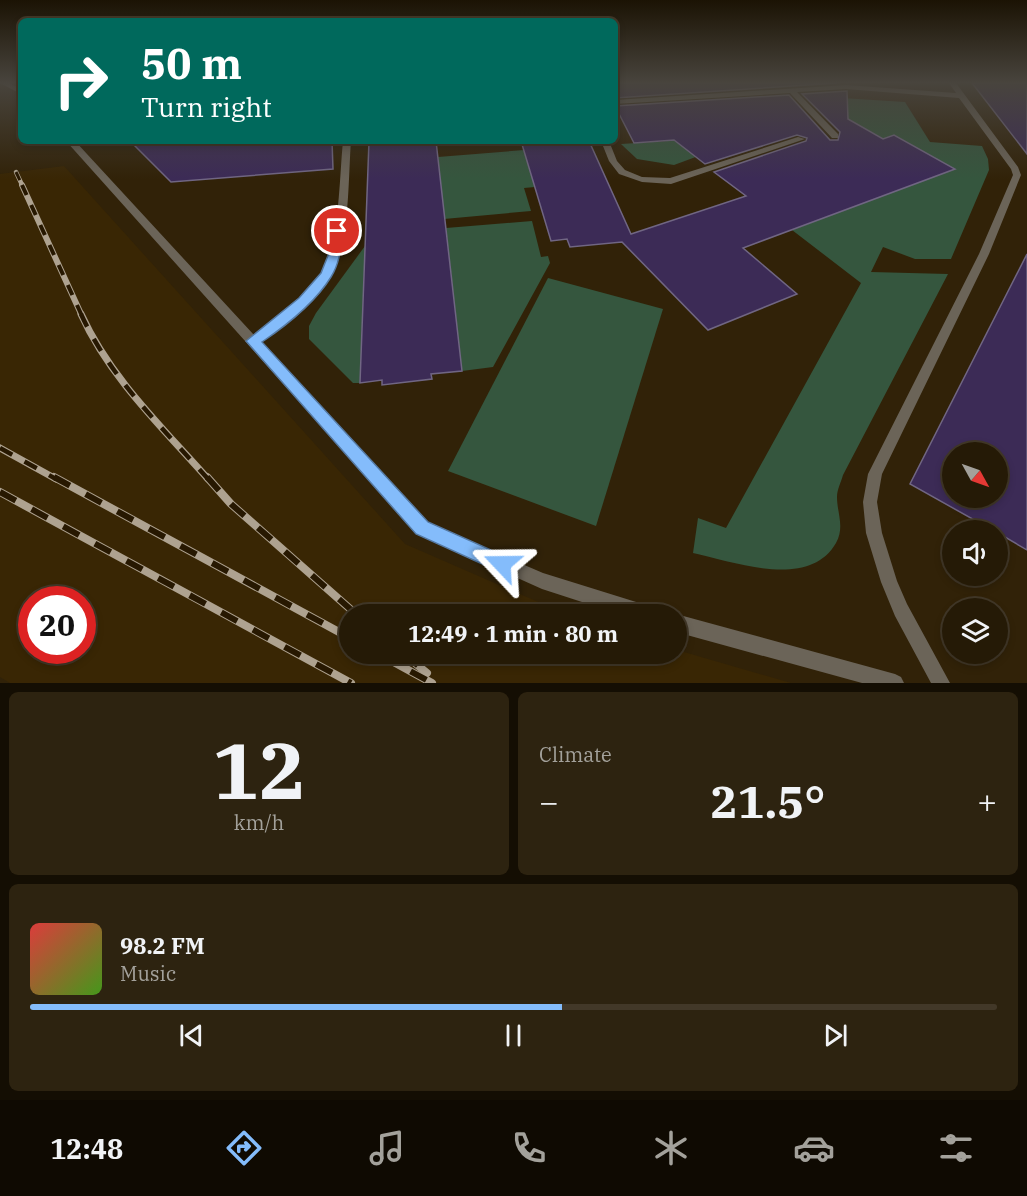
<!DOCTYPE html>
<html lang="en">
<head>
<meta charset="utf-8">
<style>
	:root { --surface:#251a06; --page:#2d2310; --text:#f1f3f6; --muted:#a3a19b; --line:#423828; --accent:#84bcfb }
	body { margin:0; font-family:"IBM Plex Serif",serif; background:var(--page); color:var(--text); height:100vh; display:flex; flex-direction:column; font-size:22px; white-space:nowrap }
	* { box-sizing:border-box; margin:0 }
	p { font-size:20px; color:var(--muted) }
	.icon { flex:none; width:33px; height:33px; fill:none; stroke:currentColor; stroke-width:2; stroke-linecap:round; stroke-linejoin:round }
	.map { position:relative; height:683px; overflow:hidden }
	.side { display:flex; flex-direction:column; gap:9px; padding:9px; background:#140e03; flex:1 }
	.side>* { flex:none }
	.guide { position:absolute; left:18px; top:18px; width:600px; height:126px; border-radius:9px; box-shadow:0 3px 9px #0003,0 0 0 2px var(--line); background:#00695c; color:#fff; overflow:hidden }
	.needle { width:39px; rotate:130deg }
	.fabs { position:absolute; left:942px; top:442px; display:grid; gap:12px }
	.fabs a { display:grid; place-items:center; width:66px; height:66px; border-radius:50%; background:var(--surface); box-shadow:0 3px 9px #0003,0 0 0 2px var(--line); font-size:30px }
	.speed { position:absolute; left:18px; top:586px; display:flex; gap:12px; font-size:30px; font-weight:700; text-align:center }
	.speed>* { display:grid; place-content:center; width:78px; height:78px; border-radius:50%; background:var(--surface); box-shadow:0 3px 9px #0003,0 0 0 2px var(--line); line-height:1 }
	.speed .limit { border:9px solid #d22; background:#fff; color:#111 }
	.pin { position:absolute; display:grid; place-items:center; width:51px; height:51px; color:#fff; margin:-26px; border:3px solid #fff; border-radius:50%; box-shadow:0 2px 6px #0007 }
	.me { position:absolute; width:66px; margin:-33px; rotate:293deg; stroke-linejoin:round; filter:drop-shadow(0 0 4px #0008) }
	.turn { display:flex; align-items:center; gap:21px; height:126px; padding:0 24px; font-size:27px }
	.turn .icon { width:78px; height:78px; stroke-width:2.5 }
	.turn b { display:block; font-size:42px; line-height:51px }
	.big { font-size:45px; font-weight:700; line-height:1.1 }
	.side .card { flex:1; display:flex; flex-direction:column; justify-content:center; gap:9px; min-width:0; padding:0 21px; border-radius:9px; background:var(--page) }
	.side .dial { align-items:center; gap:0 }
	.dial b { font-size:78px; line-height:1 }
	.song { display:flex; align-items:center; gap:18px }
	.cover { width:72px; height:72px; border-radius:9px; background:linear-gradient(135deg,hsl(0 70% 55%),hsl(100 70% 35%)) }
	.played { height:6px; border-radius:3px; background:linear-gradient(90deg,var(--accent) 55%,var(--line) 55%) }
	.keys { display:flex; justify-content:space-around; direction:ltr }
	.heat { display:flex; justify-content:space-between; align-items:center; font-size:33px; direction:ltr }
	.side .tiles { flex:1; display:grid; gap:9px; grid-template-columns:1fr 1fr }
	.card:last-child { grid-column:span 2 }
	.trip { position:absolute; left:339px; top:604px; width:348px; height:60px; border-radius:30px; background:var(--surface); box-shadow:0 3px 9px #0003,0 0 0 2px var(--line); font-weight:700; line-height:60px; text-align:center }
	.menu { display:flex; height:96px; justify-content:space-around; align-items:center; background:#0f0a02; color:var(--muted) }
	.menu .icon { width:42px; height:42px }
	.menu .on { color:var(--accent) }
	.menu b { font-size:27px; color:var(--text) }
	.map>svg:first-child { display:block }
	.built { fill:#392604; fill-rule:evenodd }
	.green { fill:#35563e }
	.building { fill:#3c2b56; stroke:#706683; stroke-width:1.5; fill-rule:evenodd }
	.lines { fill:none; stroke-linecap:round; stroke-linejoin:round }
	.service { fill:#6b6458; fill-rule:evenodd }
	.rail-far3-casing { stroke:#aea290; stroke-width:4.5 }
	.rail-far2-casing { stroke:#aea290; stroke-width:6 }
	.rail-far1-casing { stroke:#aea290; stroke-width:7 }
	.rail-casing { stroke:#aea290; stroke-width:8 }
	.rail-far3 { stroke:#271801; stroke-width:3; stroke-dasharray:9; stroke-linecap:butt }
	.rail-far2 { stroke:#271801; stroke-width:4; stroke-dasharray:11; stroke-linecap:butt }
	.rail-far1 { stroke:#271801; stroke-width:4.5; stroke-dasharray:14; stroke-linecap:butt }
	.rail { stroke:#271801; stroke-width:6; stroke-dasharray:18; stroke-linecap:butt }
	.route { fill:#84bcfb; stroke:#567aa3; stroke-width:1.5 }
</style>
</head>
<body>
<div class="map">
<svg width="1027" height="683" viewBox="0 0 1027 683">
	<rect width="100%" height="100%" fill="#312208"/>
	<path class="built" d="M 64,166 L 405,544 L 568,615 L 350,615 L 350,654 L 676,654 L 677,650 L 791,683 L 10,683 L 0,677 L 0,174 ZM 32,600 L 82,600 L 82,651 L 32,651 Z"/>
	<g class="green">
		<path d="M 842,98 L 905,102 L 930,142 L 982,146 L 988,159 L 989,170 L 951,259 L 915,259 L 883,247 L 871,272 L 948,274 L 843,475 C 841,482 837,490 837,497 C 837,513 845,527 836,543 C 809,590 735,562 693,553 L 698,518 L 726,528 L 861,283 L 792,230 L 954,169 L 894,135 L 883,139 L 870,132 L 848,139 Z"/>
		<path d="M 744,136 L 747,138 L 674,165 L 637,159 L 621,144 Z"/>
		<path d="M 524,150 L 535,187 L 524,188 L 531,211 L 444,219 L 438,157 Z"/>
		<path d="M 532,221 L 541,257 L 548,256 L 550,263 L 493,367 L 462,371 L 446,228 Z"/>
		<path d="M 365,246 L 360,383 L 353,383 L 309,339 L 309,326 L 316,313 Z"/>
		<path d="M 548,278 L 663,309 L 596,526 L 448,471 Z"/>
	</g>
	<g class="building">
		<path d="M 615,83 L 837,83 L 615,98 Z"/>
		<path d="M 972,83 L 1027,83 L 1027,154 Z"/>
		<path d="M 847,91 L 848,119 L 883,139 L 894,135 L 955,169 L 743,248 L 797,294 L 708,330 L 622,242 L 570,247 L 567,239 L 551,241 L 521,141 L 589,141 L 631,234 L 746,196 L 714,172 L 806,141 L 807,138 L 797,135 L 705,164 L 674,140 L 634,143 L 615,106 L 789,95 L 830,140 L 838,140 L 840,132 L 802,94 Z"/>
		<path d="M 130,141 L 332,141 L 333,169 L 171,182 Z"/>
		<path d="M 369,141 L 436,141 L 462,371 L 431,374 L 432,379 L 382,385 L 382,380 L 360,383 Z"/>
		<path d="M 1027,254 L 1027,550 L 998,533 L 998,531 L 994,531 L 910,484 ZM 952,453 L 998,453 L 998,498 L 952,498 Z"/>
	</g>
	<g class="lines">
		<g class="service">
			<path d="M 0,83 L 9,83 L 21,89 L 21,94 Z"/>
			<path d="M 949,83 L 956,83 L 1018,167 L 1021,175 L 989,254 L 882,474 L 877,502 L 882,533 L 897,581 L 907,604 L 950,683 L 931,683 L 895,616 L 881,582 L 866,533 L 863,502 L 868,474 L 979,254 L 1013,175 L 1011,169 L 959,98 L 846,89 L 797,92 L 838,134 L 838,138 L 832,138 L 790,93 L 615,104 L 615,100 L 846,85 L 956,93 Z"/>
			<path d="M 798,137 L 805,139 L 671,184 L 642,182 L 619,174 L 609,161 L 601,141 L 609,141 L 617,161 L 625,170 L 642,177 L 670,178 Z"/>
			<path d="M 66,141 L 75,141 L 254,335 C 277,319 308,299 322,273 C 340,237 339,181 343,141 L 351,141 C 348,181 350,236 333,272 C 318,302 287,324 260,342 L 427,523 L 543,573 L 649,606 L 655,609 L 658,615 L 622,615 L 542,589 L 417,533 Z"/>
			<path d="M 676,614 L 895,674 L 901,677 L 904,683 L 862,683 L 676,632 Z"/>
		</g>
		<defs>
			<path id="rail-far3" d="M 16,172 L 23,187"/>
			<path id="rail-far2" d="M 22,185 L 82,316"/>
			<g id="rail-far1">
				<path d="M 81,314 C 110,378 162,427 208,479"/>
				<path d="M 0,448 L 56,479"/>
			</g>
			<g id="rail">
				<path d="M 54,477 L 350,638"/>
				<path d="M 207,477 L 231,504 L 357,615"/>
				<path d="M 0,492 L 351,683"/>
				<path d="M 379,654 L 432,683"/>
				<path d="M 404,654 L 427,673"/>
			</g>
		</defs>
		<use href="#rail-far3" class="rail-far3-casing"/>
		<use href="#rail-far2" class="rail-far2-casing"/>
		<use href="#rail-far1" class="rail-far1-casing"/>
		<use href="#rail" class="rail-casing"/>
		<use href="#rail-far3" class="rail-far3"/>
		<use href="#rail-far2" class="rail-far2"/>
		<use href="#rail-far1" class="rail-far1"/>
		<use href="#rail" class="rail"/>
	</g>
	<linearGradient id="sky" x2="0" y2="1"><stop stop-color="#1b1304"/><stop offset="0.46" stop-color="#48443d"/><stop offset="1" stop-color="#48443d" stop-opacity="0"/></linearGradient>
	<rect width="1027" height="179" fill="url(#sky)"/>
	<path class="route" d="M 337,227 L 343,231 C 341,246 340,263 331,277 C 315,303 287,325 262,342 L 428,522 L 509,558 L 512,564 L 509,571 L 502,573 L 416,534 L 246,341 L 299,298 L 321,273 L 329,253 L 332,231 Z"/>
</svg>
<div class="fabs">
<a><svg class="needle" viewBox="-14 -14 28 28"><path d="M0-13l5 13h-10z" fill="#e53935"/><path d="M0 13l5-13h-10z" fill="#a3a19b"/></svg></a>
<a><svg class="icon" aria-label="sound" viewBox="0 0 24 24"><path d="M4 9h4l5-4v14l-5-4H4zM17 9q2 3 0 6"/></svg></a>
<a><svg class="icon" aria-label="layers" viewBox="0 0 24 24"><path d="M12 4l9 5-9 5-9-5zM3 14l9 5 9-5"/></svg></a>
</div>
<div class="speed"><div class="limit">20</div></div>
<div class="pin" style="left:337px;top:231px;background:#d93025"><svg class="icon" aria-label="arrive" viewBox="0 0 24 24"><path d="M6 21V4h12l-3 4 3 4H6"/></svg></div>
<svg class="me" style="left:502px;top:564px" viewBox="-20 -20 40 40"><path d="M0-17L14 15 0 8-14 15z" fill="#84bcfb" stroke="#fff" stroke-width="4"/></svg>
<div class="trip">12:49 · 1 min · 80 m</div>
<div class="guide">
<div class="turn"><svg class="icon" aria-label="right" viewBox="0 0 24 24"><path d="M7 20v-9h11M14 6l5 5-5 5"/></svg><div><b>50 m</b>Turn right</div></div>
</div>
</div>
<section class="side">
<div class="tiles">
<div class="card dial"><b>12</b><p>km/h</p></div>
<div class="card"><p>Climate</p>
<div class="heat"><a>−</a><b class="big">21.5°</b><a>+</a></div>
</div>
<div class="card">
<div class="song"><i class="cover"></i><div><b>98.2 FM</b><p>Music</p></div></div>
<div class="played"></div>
<div class="keys"><svg class="icon" aria-label="previous" viewBox="0 0 24 24"><path d="M18 5L8 12l10 7zM5 5v14"/></svg><svg class="icon" aria-label="pause" viewBox="0 0 24 24"><path d="M8 5v14M16 5v14"/></svg><svg class="icon" aria-label="next" viewBox="0 0 24 24"><path d="M6 5l10 7-10 7zM19 5v14"/></svg></div>
</div>
</div>
</section>
<nav class="menu">
<b>12:48</b>
<svg class="icon on" aria-label="directions" viewBox="0 0 24 24"><path d="M12 3l9 9-9 9-9-9zM9 14v-3h6M13 9l2 2-2 2"/></svg>
<svg class="icon" aria-label="music" viewBox="0 0 24 24"><path d="M9 18V5l10-2v13"/><circle cx="6" cy="18" r="3"/><circle cx="16" cy="16" r="3"/></svg>
<svg class="icon" aria-label="phone" viewBox="0 0 24 24"><path d="M5 4h4l2 5-3 2q2 4 5 5l2-3 5 2v4C11 20 4 13 5 4z"/></svg>
<svg class="icon" aria-label="climate" viewBox="0 0 24 24"><path d="M12 3v18M4 7l16 10M4 17L20 7"/></svg>
<svg class="icon" aria-label="car" viewBox="0 0 24 24"><path d="M5 17H2v-5l4-1 3-4h7l3 4 3 1v5h-3M9 17h6M6 11h13"/><circle cx="7" cy="17" r="2"/><circle cx="17" cy="17" r="2"/></svg>
<svg class="icon" aria-label="filters" viewBox="0 0 24 24"><path d="M4 7h16M4 17h16"/><circle cx="9" cy="7" r="2"/><circle cx="15" cy="17" r="2"/></svg>
</nav>
</body>
</html>
